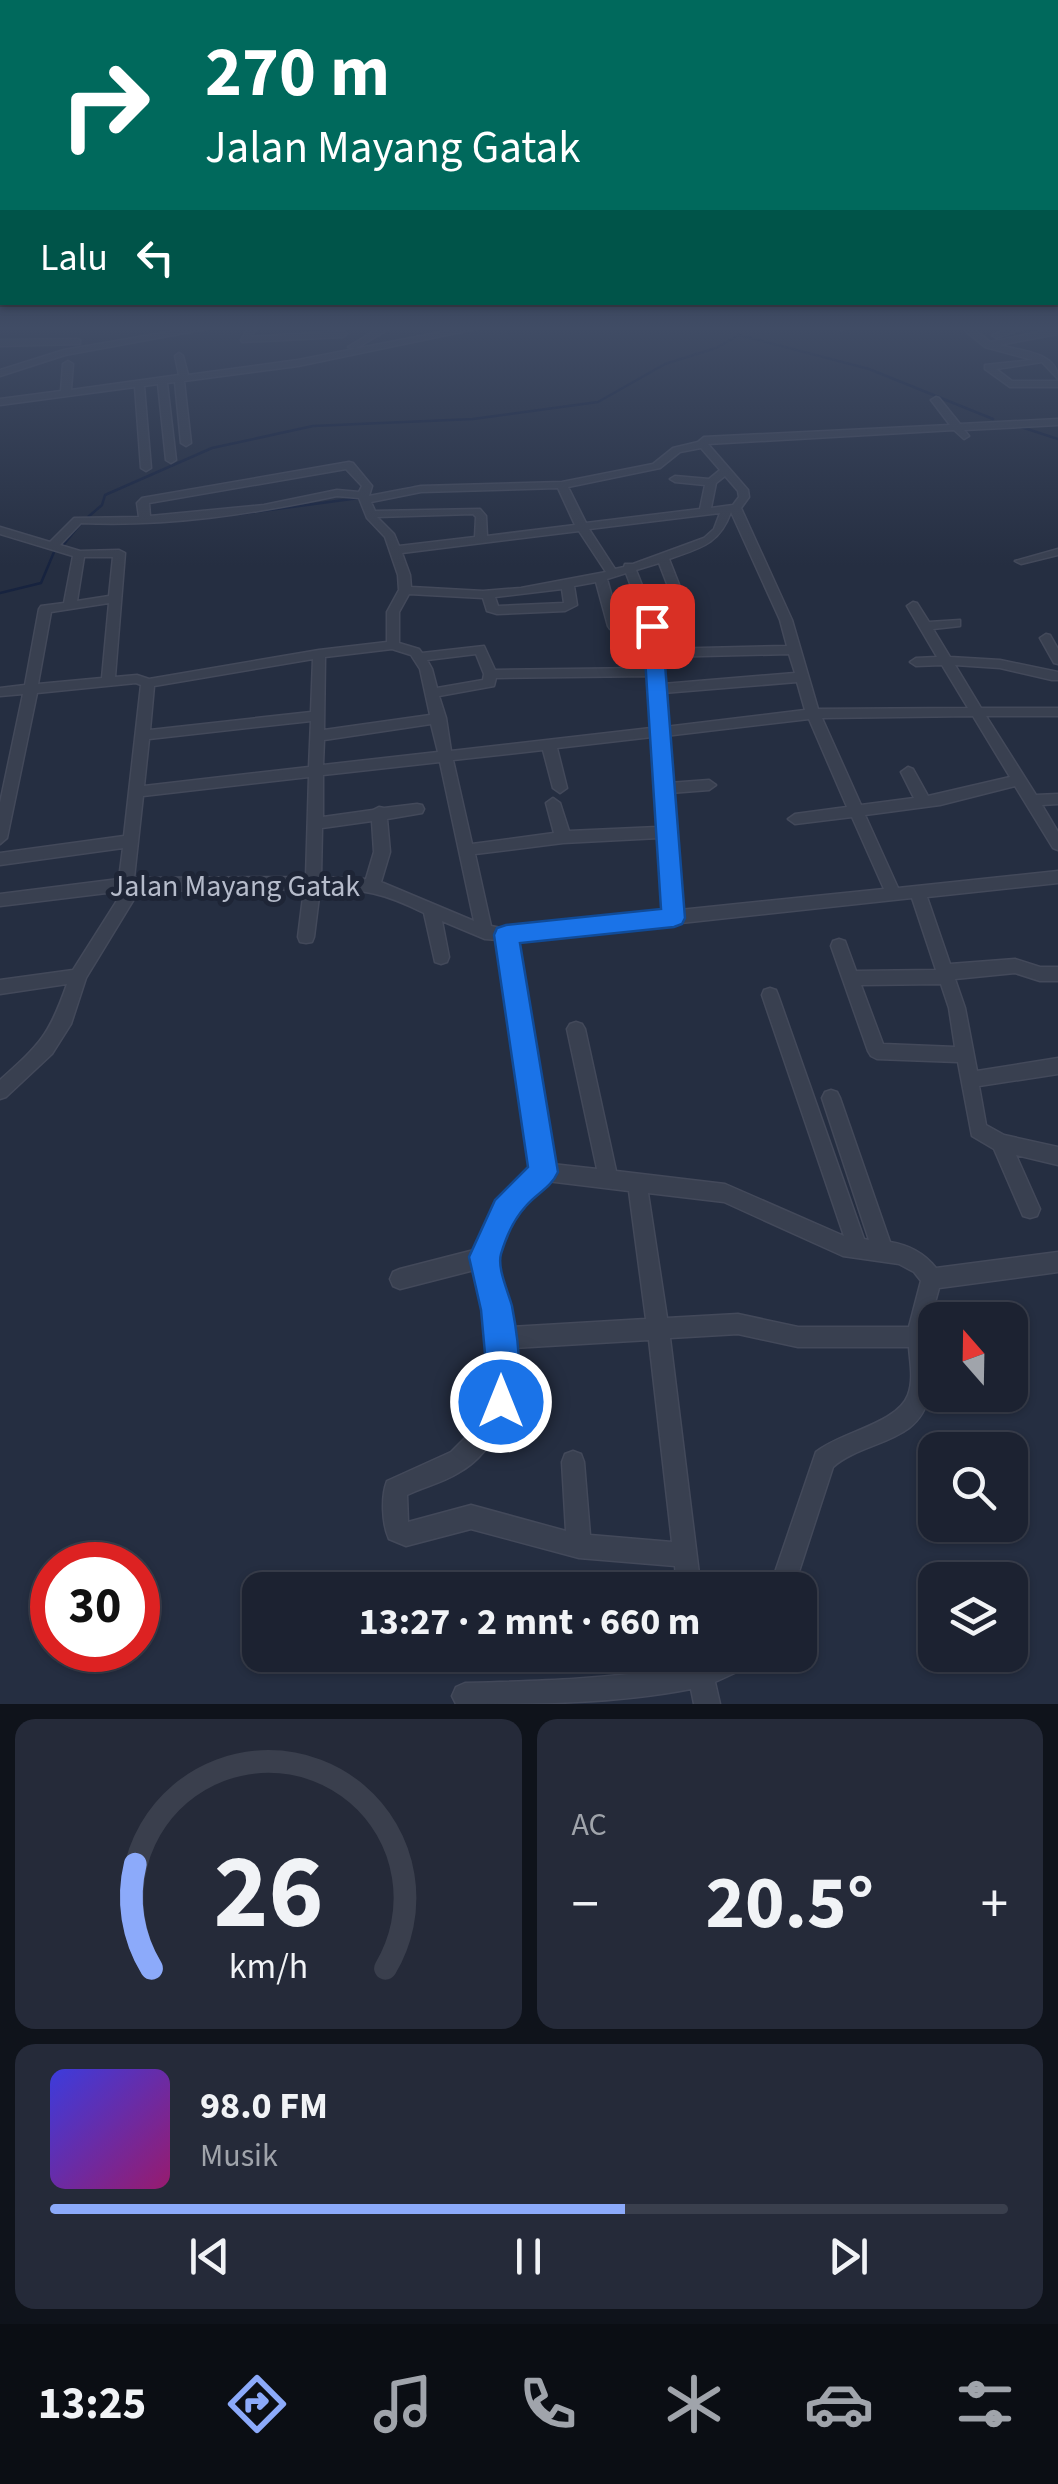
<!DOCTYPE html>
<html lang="id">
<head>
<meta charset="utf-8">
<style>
	:root { --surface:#1c2231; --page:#252a39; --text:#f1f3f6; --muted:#a0a4ab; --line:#3a3f4d; --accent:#8caafa }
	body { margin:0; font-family:"Source Sans 3",sans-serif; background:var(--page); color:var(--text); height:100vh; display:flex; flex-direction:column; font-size:38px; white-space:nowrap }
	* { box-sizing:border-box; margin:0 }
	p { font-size:32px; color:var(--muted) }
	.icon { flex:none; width:55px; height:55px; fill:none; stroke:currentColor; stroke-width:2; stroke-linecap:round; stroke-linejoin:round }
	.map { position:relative; height:1704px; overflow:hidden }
	.drawer { display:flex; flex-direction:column; gap:15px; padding:15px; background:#0f131b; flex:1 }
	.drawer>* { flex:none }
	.guide { position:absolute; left:0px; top:0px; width:1060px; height:305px; box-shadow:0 2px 8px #0004,0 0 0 2px var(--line); background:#00695c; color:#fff; overflow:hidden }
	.needle { width:65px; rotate:340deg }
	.controls { position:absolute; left:918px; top:1302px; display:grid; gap:20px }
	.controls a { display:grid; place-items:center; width:110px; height:110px; border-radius:20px; background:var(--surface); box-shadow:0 2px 8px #0004,0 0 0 2px var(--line); font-size:50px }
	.speed { position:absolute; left:30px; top:1542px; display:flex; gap:20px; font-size:50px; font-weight:700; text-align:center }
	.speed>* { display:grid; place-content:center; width:130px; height:130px; border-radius:50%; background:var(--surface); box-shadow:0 2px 8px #0004,0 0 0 2px var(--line); line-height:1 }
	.speed .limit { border:15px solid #d22; background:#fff; color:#111 }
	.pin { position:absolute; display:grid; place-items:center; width:85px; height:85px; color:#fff; margin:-42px; border-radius:20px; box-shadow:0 5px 15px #0006 }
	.me { position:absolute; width:110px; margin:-55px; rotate:0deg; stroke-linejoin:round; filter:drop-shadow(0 0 8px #0008) }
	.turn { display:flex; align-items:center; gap:35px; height:210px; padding:0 40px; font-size:45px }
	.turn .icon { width:130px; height:130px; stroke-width:2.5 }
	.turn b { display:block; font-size:70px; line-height:85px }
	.then { display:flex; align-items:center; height:95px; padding:0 40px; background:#0003; gap:20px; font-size:38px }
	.big { font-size:75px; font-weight:700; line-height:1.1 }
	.drawer .tile { flex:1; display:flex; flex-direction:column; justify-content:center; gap:15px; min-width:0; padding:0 35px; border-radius:20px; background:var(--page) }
	.drawer .dial { align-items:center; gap:0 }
	.dial svg { height:260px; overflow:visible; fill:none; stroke:var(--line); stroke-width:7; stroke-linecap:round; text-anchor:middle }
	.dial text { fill:var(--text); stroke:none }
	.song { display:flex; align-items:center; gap:30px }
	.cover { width:120px; height:120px; border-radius:15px; background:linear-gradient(135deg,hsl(240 70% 55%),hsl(320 70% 35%)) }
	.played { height:10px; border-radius:5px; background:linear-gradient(90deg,var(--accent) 60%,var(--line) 60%) }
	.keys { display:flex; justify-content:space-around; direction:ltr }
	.heat { display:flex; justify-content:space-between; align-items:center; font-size:55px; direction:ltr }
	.drawer .tiles { flex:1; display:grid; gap:15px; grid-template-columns:1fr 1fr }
	.tile:last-child { grid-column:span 2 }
	.trip { position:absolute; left:242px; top:1572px; width:575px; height:100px; border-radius:20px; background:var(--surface); box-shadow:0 2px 8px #0004,0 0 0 2px var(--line); font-weight:700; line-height:100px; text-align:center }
	.tab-bar { display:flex; height:160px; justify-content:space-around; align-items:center; background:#0b0e14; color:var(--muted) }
	.tab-bar .icon { width:70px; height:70px }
	.tab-bar .selected { color:var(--accent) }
	.tab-bar b { font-size:45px; color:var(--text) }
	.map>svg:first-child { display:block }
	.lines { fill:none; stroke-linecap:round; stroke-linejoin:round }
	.stream { stroke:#17233f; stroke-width:2.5 }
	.minor-casing { stroke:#43495a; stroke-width:3 }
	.minor { fill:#394050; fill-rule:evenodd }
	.route { fill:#1a73e8; stroke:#114b97; stroke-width:2.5 }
	.labels { text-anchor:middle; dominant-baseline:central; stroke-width:10; stroke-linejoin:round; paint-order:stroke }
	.street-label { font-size:30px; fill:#b6bccb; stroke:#1e2536 }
</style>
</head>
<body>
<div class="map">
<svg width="1058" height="1704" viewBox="0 0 1058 1704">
	<rect width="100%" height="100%" fill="#252e41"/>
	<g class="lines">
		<g class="stream">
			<path d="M 1021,427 L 1058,439"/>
			<path d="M 397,491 L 413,487"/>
			<path d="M 239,514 L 359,498"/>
			<path d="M 88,517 L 102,505 L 105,495 L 212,448 L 313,426 L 473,419 L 598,402 L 665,364 L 716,348 L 739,335 L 869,369 L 993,419"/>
			<path d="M 94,523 L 131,523"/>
			<path d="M 64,544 L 82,522"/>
			<path d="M 0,593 L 41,583 L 54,552"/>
		</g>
		<defs>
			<g id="minor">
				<path d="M 197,327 L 217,327 L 65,355 L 0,376 L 0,370 L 64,350 Z"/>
				<path d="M 249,327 L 257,327 L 251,337 L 343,331 L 347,334 L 343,337 L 242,342 L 241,340 Z"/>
				<path d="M 381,327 L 392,327 L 355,349 L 348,347 Z"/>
				<path d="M 467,327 L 485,327 L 298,366 L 184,381 L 191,443 L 186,446 L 181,443 L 175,382 L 167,383 L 176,460 L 171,463 L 166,460 L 158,384 L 144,386 L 151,468 L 146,471 L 141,468 L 135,387 L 0,405 L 0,399 L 61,391 L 63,364 L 68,361 L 73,364 L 71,390 L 179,375 L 175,356 L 179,353 L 183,356 L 188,375 L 298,360 Z"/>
				<path d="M 834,327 L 846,327 L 842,330 Z"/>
				<path d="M 961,327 L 971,327 L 990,342 L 1058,328 L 1058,334 L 999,345 C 1020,351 1058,352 1058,379 L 1042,362 L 996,369 L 1012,381 L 1058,381 L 1058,387 L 1010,387 L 985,369 L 985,365 L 1033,360 L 985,347 Z"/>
				<path d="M 1015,327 L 1029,327 L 996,338 L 992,335 Z"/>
				<path d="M 77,339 L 80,340 L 80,344 L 0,346 L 0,340 Z"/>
				<path d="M 936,397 L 939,398 L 960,424 L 1058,419 L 1058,425 L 964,430 L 969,436 L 964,439 L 954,430 L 708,444 L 748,490 L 749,497 L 741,508 L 792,620 L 818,709 L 968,708 L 942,665 L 916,666 L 910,662 L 916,658 L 937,657 L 907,606 L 913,602 L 917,603 L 929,622 L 960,620 L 960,626 L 933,629 L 950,657 L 1000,660 L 1058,672 L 1058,680 L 1052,680 L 1000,668 L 955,665 L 981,708 L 1058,708 L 1058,716 L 986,716 L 1036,795 L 1058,794 L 1058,804 L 1042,805 L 1058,832 L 1058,850 L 1053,848 L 1015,786 L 940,805 L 865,815 L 898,888 L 1058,871 L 1058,883 L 927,897 L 950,964 L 1015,959 L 1040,967 L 1058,967 L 1058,981 L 1040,981 L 1015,973 L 955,979 L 965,1008 L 977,1071 L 1058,1058 L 1058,1074 L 979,1086 L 986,1125 L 1004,1135 L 1058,1147 L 1058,1165 L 1016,1155 L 1040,1209 L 1037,1216 L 1030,1218 L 1023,1216 L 994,1149 L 972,1136 L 958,1062 L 877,1059 L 871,1056 L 868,1051 L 831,946 L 833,941 L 839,939 L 845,941 L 856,971 L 936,970 L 912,898 L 515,941 L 552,1164 L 597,1169 L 567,1029 L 570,1024 L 576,1022 L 582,1024 L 585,1029 L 616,1171 L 725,1184 L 844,1236 L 762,995 L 764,990 L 770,988 L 776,990 L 778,995 L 864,1239 L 869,1240 L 822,1098 L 825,1092 L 831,1090 L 837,1092 L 840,1098 L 890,1242 C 909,1245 924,1253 936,1268 L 1058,1252 L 1058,1272 L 939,1288 C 935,1303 930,1318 929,1334 C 928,1367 940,1404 909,1428 C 886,1445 855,1448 833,1467 L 793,1590 L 769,1590 L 816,1452 C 840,1432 897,1424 908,1395 C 914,1380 910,1362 909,1347 L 798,1347 L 738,1334 L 670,1338 L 701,1590 L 677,1590 L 675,1566 L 579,1558 L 471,1529 L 406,1546 L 389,1539 C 382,1524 381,1496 387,1481 L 451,1452 L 470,1433 L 482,1413 L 489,1393 L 492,1344 L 490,1338 L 492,1333 L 488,1309 L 478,1269 L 400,1289 L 393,1286 L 390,1279 L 393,1272 L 400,1269 L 478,1249 L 498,1203 L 511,1187 L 534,1168 L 499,940 L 485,939 L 442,921 L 449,957 L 447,962 L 441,964 L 435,962 L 424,913 C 384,893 364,889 320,889 L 314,937 L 312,942 L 306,943 L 300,942 L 298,937 L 304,889 L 139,891 L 86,978 L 71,1024 L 52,1054 L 6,1097 L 0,1099 L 0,1080 C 40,1044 49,1036 67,984 L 0,994 L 0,980 L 73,970 L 123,891 L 0,906 L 0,894 L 119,879 L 123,848 L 0,865 L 0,853 L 124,836 L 141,685 L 136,683 L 37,693 L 7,838 L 0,844 L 0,803 L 23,694 L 0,696 L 0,688 L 25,685 L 39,609 L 41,606 L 64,603 L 73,556 L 0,534 L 0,527 L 50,542 L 74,518 L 139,517 L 137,503 L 142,498 L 349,462 L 353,463 L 372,486 L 369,496 L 421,486 L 562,482 L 653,464 L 673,448 L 698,442 L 704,437 L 950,425 L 931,400 ZM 701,448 L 720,470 L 709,479 L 675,476 L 670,479 L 675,482 L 705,485 L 700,509 L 586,523 L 568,487 L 660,468 L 680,452 ZM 346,469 L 362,486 L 359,492 L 337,490 L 264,505 L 150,516 L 149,503 ZM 725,476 L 738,491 L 739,497 L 733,505 L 711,508 L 716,483 ZM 558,488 L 575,525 L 487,536 L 486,516 L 480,509 L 375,511 L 371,502 L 421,492 ZM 337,496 L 359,498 L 367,518 L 385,537 L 398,575 L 399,590 L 387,612 L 387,642 L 319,650 L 149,679 L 137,675 L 115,677 L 125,553 L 119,550 L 80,551 L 60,545 L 81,523 C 167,527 253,514 337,496 ZM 731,512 L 780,620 L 787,646 L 661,649 L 658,626 L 636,570 L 659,563 L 681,620 L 687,624 L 691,623 L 693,620 L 669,559 C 700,548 719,545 731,512 ZM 720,513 L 714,529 L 704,538 L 633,564 L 625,564 L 624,567 L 615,569 L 589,529 ZM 473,514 L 476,517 L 475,537 L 399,546 L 394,534 L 377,517 ZM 579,531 L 606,572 L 521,588 L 483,591 L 411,587 L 410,575 L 402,553 ZM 84,557 L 113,557 L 109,596 L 77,601 ZM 626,573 L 646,626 L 649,668 L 495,670 L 484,646 L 422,653 L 419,649 L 399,643 L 399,612 L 409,594 L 483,598 L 487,611 L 497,614 L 565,611 L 577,605 L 574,586 L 596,582 L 608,626 L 610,629 L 618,629 L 620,626 L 607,579 ZM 562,589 L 564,603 L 498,606 L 495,597 ZM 109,603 L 102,678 L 38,684 L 51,612 ZM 392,649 L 411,655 L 420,669 L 430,715 L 324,730 L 325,657 ZM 476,654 L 484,674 L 483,680 L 437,688 L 432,669 L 427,660 ZM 789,654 L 795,673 L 663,684 L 661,657 ZM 313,659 L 311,712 L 150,730 L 154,686 ZM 649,676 L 651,728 L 451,751 L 446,718 L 439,696 L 494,686 L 496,678 ZM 797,682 L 805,710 L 665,727 L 663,693 ZM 973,716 L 1010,777 L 928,796 L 913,769 L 908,767 L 901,772 L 914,798 L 861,805 L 822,718 ZM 809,719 L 847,807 L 795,814 L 788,819 L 795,824 L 852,817 L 884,889 L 680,910 L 670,793 L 709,790 L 716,785 L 709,780 L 669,783 L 665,736 ZM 311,721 L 309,767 L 144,786 L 149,739 ZM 431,724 L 438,752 L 323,765 L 324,740 ZM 652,737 L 658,827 L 569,831 L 560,803 L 553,798 L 546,803 L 554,833 L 472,844 L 453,760 L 543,750 L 553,788 L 560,793 L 567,788 L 557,748 ZM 440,762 L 474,921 L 381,882 L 390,852 L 387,819 L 422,813 L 424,809 L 422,805 L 417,804 L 384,808 L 379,807 L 373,810 L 323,817 L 323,775 ZM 309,777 L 306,877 L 134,878 L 143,796 ZM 372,821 L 374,852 L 366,879 L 321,877 L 322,828 ZM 659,838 L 665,912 L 506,929 L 491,926 L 475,854 L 563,843 ZM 941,984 L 949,1008 L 955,1047 L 883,1044 L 861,985 ZM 547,1181 L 629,1191 L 646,1319 L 511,1327 L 502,1282 L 494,1257 C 511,1219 515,1209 547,1181 ZM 648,1193 L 724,1202 L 843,1256 L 899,1264 L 914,1272 L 921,1281 L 909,1327 L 798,1327 L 738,1314 L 667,1318 ZM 649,1340 L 672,1542 L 590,1535 L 584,1462 L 581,1454 L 573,1451 L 565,1454 L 562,1462 L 566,1531 L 471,1505 L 408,1522 L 407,1495 C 423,1487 442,1483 458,1473 C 502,1449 514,1394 513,1348 Z"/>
				<path d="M 1058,549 L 1058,555 L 1021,564 L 1015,561 Z"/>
				<path d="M 1046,634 L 1050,635 L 1058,649 L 1058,664 L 1054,663 L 1040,638 Z"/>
				<path d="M 685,1655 L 709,1655 L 710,1659 L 720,1655 L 757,1655 L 754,1664 L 715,1682 L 720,1704 L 694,1704 L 691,1689 C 614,1704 535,1704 456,1704 L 452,1696 L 456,1687 L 465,1683 C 539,1681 613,1679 687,1666 Z"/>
			</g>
		</defs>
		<use href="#minor" class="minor-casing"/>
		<use href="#minor" class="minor"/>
	</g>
	<linearGradient id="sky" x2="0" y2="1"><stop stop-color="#141924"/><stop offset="0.58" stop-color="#404c65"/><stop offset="1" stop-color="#404c65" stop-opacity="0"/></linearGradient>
	<rect width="1058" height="566" fill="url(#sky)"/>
	<path class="route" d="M 652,620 L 662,626 L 685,918 L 682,924 L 674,927 L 520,943 L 558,1172 C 551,1188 537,1193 526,1206 C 515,1218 506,1237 501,1254 C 497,1268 508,1291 512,1306 C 518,1337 525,1383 512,1413 L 501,1418 L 489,1413 L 484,1402 L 486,1365 L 481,1310 L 469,1257 L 495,1200 L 528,1167 L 494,935 L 497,928 L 506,925 L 661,909 L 643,626 Z"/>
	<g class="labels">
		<g class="street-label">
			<text x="235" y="886">Jalan Mayang Gatak</text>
		</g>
	</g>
</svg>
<div class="controls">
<a><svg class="needle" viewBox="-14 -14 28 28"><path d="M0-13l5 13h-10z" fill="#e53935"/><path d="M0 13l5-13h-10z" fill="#a0a4ab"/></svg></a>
<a><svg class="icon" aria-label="search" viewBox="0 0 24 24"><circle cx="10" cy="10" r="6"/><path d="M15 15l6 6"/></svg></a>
<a><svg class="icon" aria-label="layers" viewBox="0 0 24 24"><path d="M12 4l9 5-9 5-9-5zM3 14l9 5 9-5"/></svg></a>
</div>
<div class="speed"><div class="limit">30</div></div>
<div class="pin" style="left:652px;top:626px;background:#d93025"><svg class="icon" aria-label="arrive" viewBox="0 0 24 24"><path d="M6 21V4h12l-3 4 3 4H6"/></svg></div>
<svg class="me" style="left:501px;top:1402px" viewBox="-20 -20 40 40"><circle r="17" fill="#1a73e8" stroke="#fff" stroke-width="3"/><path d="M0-11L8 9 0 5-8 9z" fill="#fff"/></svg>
<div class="trip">13:27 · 2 mnt · 660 m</div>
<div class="guide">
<div class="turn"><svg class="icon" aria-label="right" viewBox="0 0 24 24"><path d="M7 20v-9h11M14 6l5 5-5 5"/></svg><div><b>270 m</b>Jalan Mayang Gatak</div></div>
<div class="then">Lalu<svg class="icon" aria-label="left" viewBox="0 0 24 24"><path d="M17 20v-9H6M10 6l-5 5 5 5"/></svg></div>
</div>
</div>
<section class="drawer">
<div class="tiles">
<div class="tile dial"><svg viewBox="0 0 100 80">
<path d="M14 69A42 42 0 1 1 86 69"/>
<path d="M14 69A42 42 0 0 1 9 37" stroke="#8caafa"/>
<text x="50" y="56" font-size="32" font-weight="700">26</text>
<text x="50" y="72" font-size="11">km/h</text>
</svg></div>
<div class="tile"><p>AC</p>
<div class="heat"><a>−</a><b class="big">20.5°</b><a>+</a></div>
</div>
<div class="tile">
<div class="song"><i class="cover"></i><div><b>98.0 FM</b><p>Musik</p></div></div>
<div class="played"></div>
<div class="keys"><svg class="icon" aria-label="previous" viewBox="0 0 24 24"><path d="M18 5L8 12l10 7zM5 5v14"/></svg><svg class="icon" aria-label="pause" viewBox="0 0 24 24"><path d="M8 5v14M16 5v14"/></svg><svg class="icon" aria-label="next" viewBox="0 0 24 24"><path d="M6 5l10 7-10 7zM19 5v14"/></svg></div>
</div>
</div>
</section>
<nav class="tab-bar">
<b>13:25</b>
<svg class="icon selected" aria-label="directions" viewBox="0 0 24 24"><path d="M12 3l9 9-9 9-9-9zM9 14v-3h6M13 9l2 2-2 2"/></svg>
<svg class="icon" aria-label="music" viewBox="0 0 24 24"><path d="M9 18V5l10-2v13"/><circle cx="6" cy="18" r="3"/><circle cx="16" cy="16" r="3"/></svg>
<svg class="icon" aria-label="phone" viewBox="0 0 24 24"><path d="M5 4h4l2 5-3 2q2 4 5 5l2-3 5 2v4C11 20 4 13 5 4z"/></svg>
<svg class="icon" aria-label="climate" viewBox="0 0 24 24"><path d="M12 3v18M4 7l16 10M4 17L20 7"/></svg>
<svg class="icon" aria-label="car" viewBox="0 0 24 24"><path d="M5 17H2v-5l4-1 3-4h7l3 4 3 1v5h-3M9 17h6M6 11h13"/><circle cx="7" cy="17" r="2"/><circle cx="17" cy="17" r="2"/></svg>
<svg class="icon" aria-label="filters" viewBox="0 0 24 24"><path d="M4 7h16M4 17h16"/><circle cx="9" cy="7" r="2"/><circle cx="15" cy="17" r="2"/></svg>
</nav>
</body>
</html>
